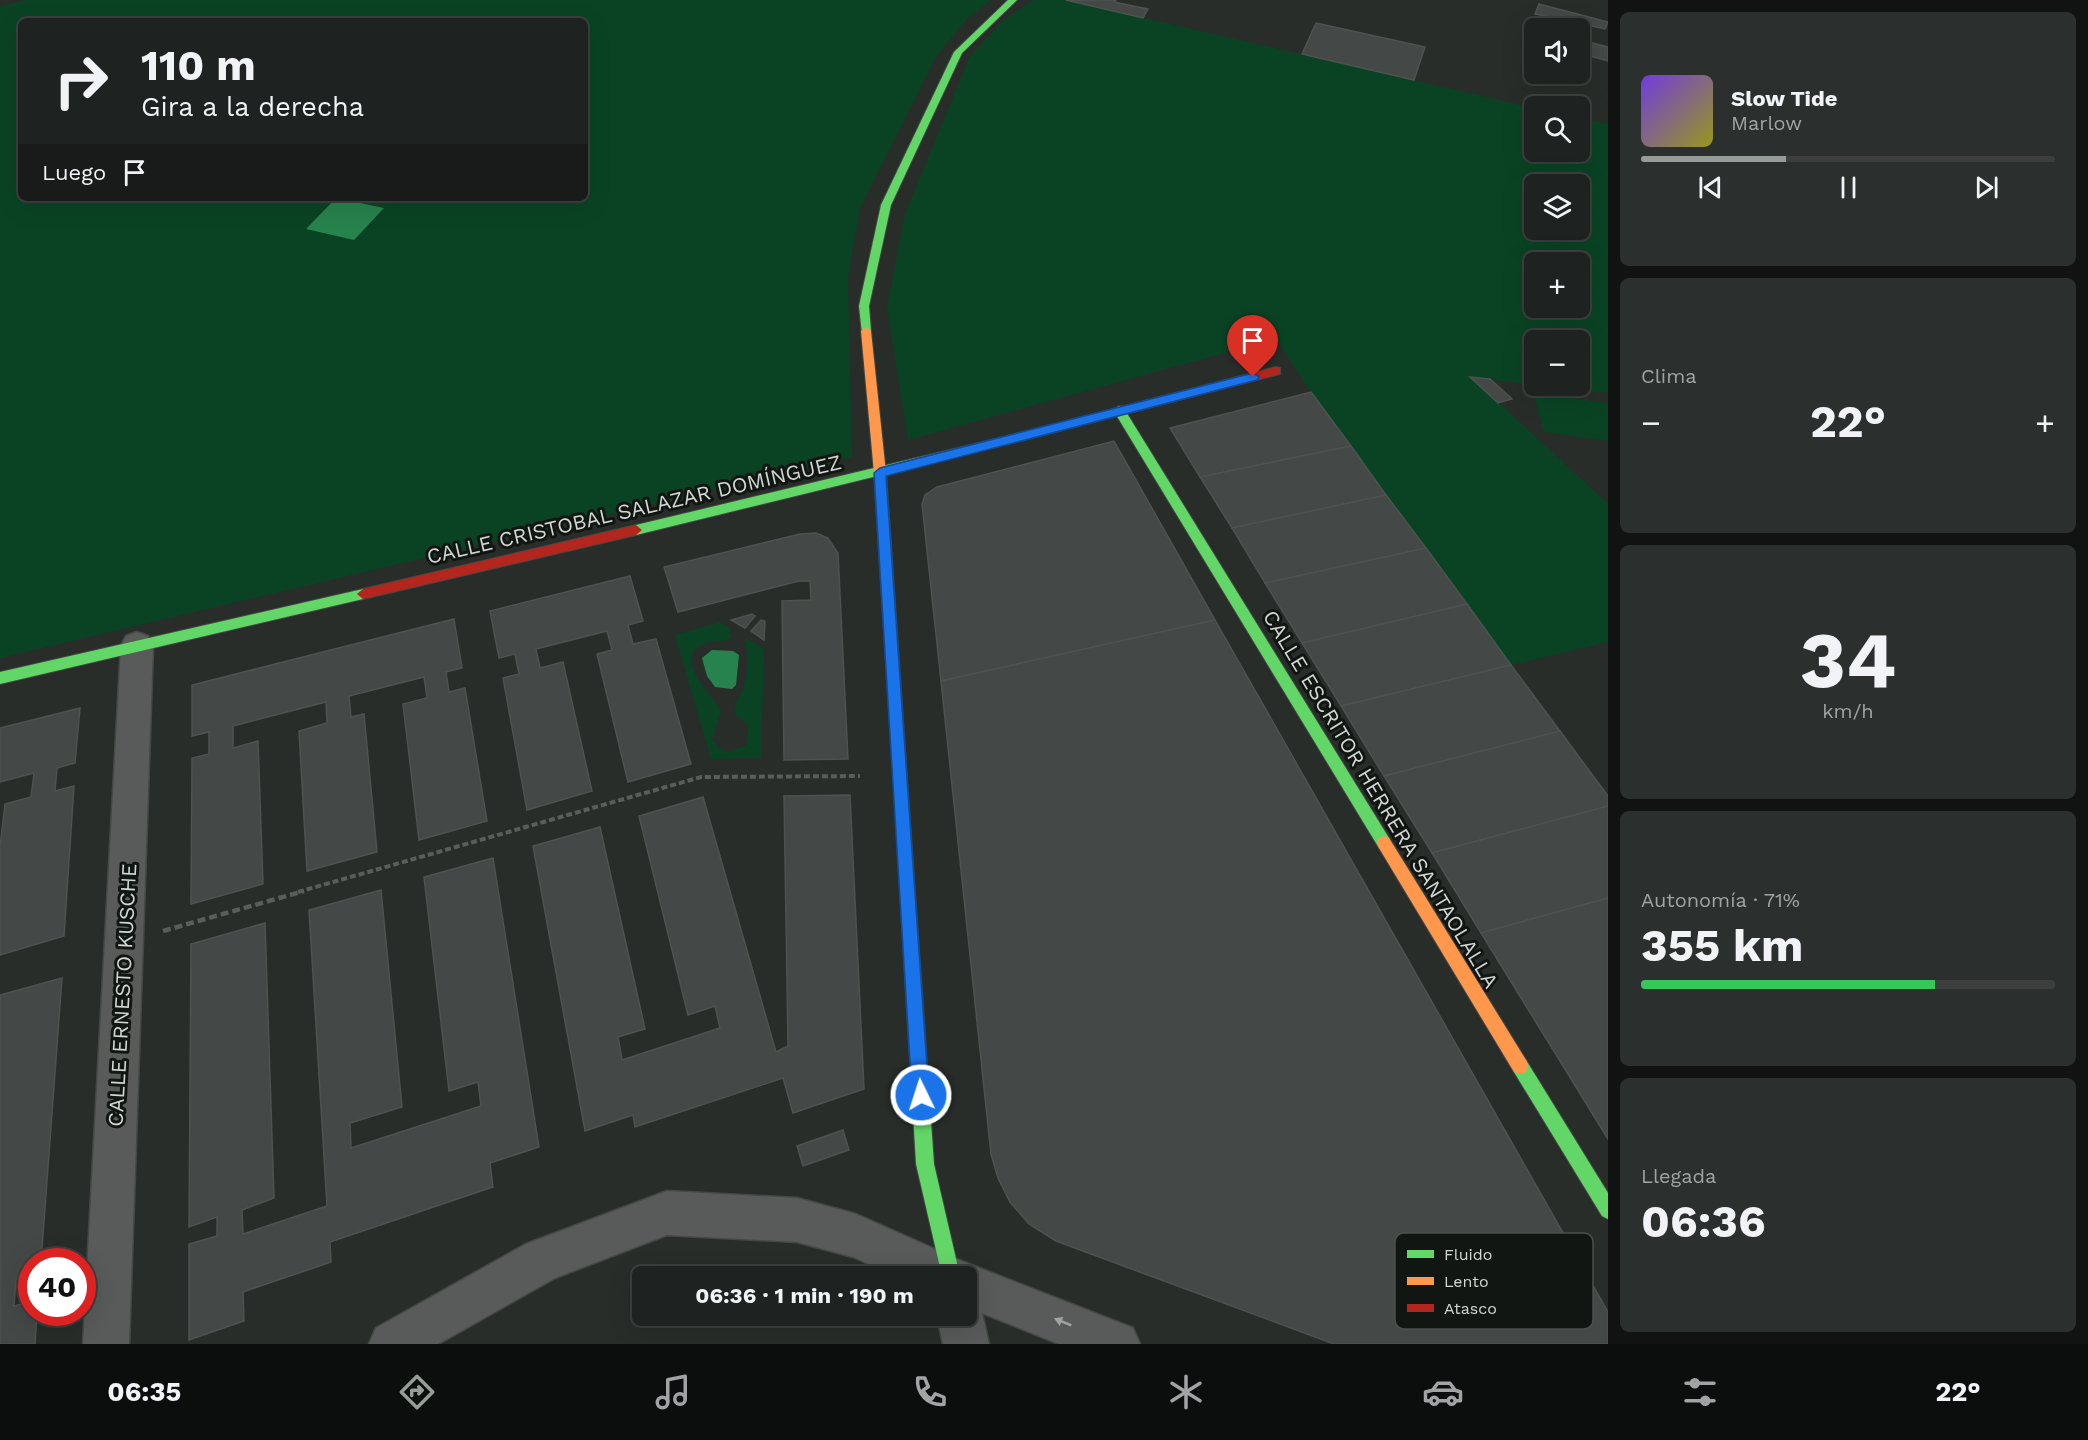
<!DOCTYPE html>
<html lang="es">
<head>
<meta charset="utf-8">
<style>
	:root { --surface:#1e2220; --page:#2b2f2d; --text:#f1f3f6; --muted:#a1a4a5; --line:#3c3f3e; --accent:#969c98 }
	body { margin:0; font-family:"Work Sans",sans-serif; background:var(--page); color:var(--text); height:100vh; display:flex; flex-direction:column; font-size:22px; white-space:nowrap }
	* { box-sizing:border-box; margin:0 }
	p { font-size:20px; color:var(--muted) }
	.icon { flex:none; width:33px; height:33px; fill:none; stroke:currentColor; stroke-width:2; stroke-linecap:round; stroke-linejoin:round }
	.map { position:relative; flex:1; overflow:hidden }
	.sheet { display:flex; flex-direction:column; gap:12px; padding:12px; background:#101312; width:480px }
	.sheet>* { flex:none }
	.top-card { position:absolute; left:18px; top:18px; width:570px; height:183px; border-radius:9px; box-shadow:0 6px 24px #0002,0 0 0 2px var(--line); background:#1e2220; color:var(--text); overflow:hidden }
	.fabs { position:absolute; left:1524px; top:18px; display:grid; gap:12px }
	.fabs a { display:grid; place-items:center; width:66px; height:66px; border-radius:9px; background:var(--surface); box-shadow:0 6px 24px #0002,0 0 0 2px var(--line); font-size:30px }
	.speed { position:absolute; left:18px; top:1248px; display:flex; gap:12px; font-size:30px; font-weight:700; text-align:center }
	.speed>* { display:grid; place-content:center; width:78px; height:78px; border-radius:50%; background:var(--surface); box-shadow:0 6px 24px #0002,0 0 0 2px var(--line); line-height:1 }
	.speed .limit { border:9px solid #d22; background:#fff; color:#111 }
	.pin { position:absolute; display:grid; place-items:center; width:51px; height:51px; color:#fff; margin:-62px -26px; border-radius:50% 50% 50% 0; rotate:-45deg; box-shadow:0 0 6px #0007 }
	.pin .icon { rotate:45deg }
	.me { position:absolute; width:66px; margin:-33px; rotate:356deg; stroke-linejoin:round; filter:drop-shadow(0 0 4px #0008) }
	.turn { display:flex; align-items:center; gap:21px; height:126px; padding:0 24px; font-size:27px }
	.turn .icon { width:78px; height:78px; stroke-width:2.5 }
	.turn b { display:block; font-size:42px; line-height:51px }
	.then { display:flex; align-items:center; height:57px; padding:0 24px; background:#0003; gap:12px; font-size:22px }
	.big { font-size:45px; font-weight:700; line-height:1.1 }
	.sheet .widget { flex:1; display:flex; flex-direction:column; justify-content:center; gap:9px; min-width:0; padding:0 21px; border-radius:9px; background:var(--page) }
	.sheet .dial { align-items:center; gap:0 }
	.dial b { font-size:78px; line-height:1 }
	.song { display:flex; align-items:center; gap:18px }
	.cover { width:72px; height:72px; border-radius:9px; background:linear-gradient(135deg,hsl(260 70% 55%),hsl(60 70% 35%)) }
	.played { height:6px; border-radius:3px; background:linear-gradient(90deg,var(--accent) 35%,var(--line) 35%) }
	.keys { display:flex; justify-content:space-around; direction:ltr }
	.heat { display:flex; justify-content:space-between; align-items:center; font-size:33px; direction:ltr }
	.charge { height:9px; border-radius:4px; background:linear-gradient(90deg,#34c759 71%,var(--line) 0) }
	.trip { position:absolute; left:632px; top:1266px; width:345px; height:60px; border-radius:9px; background:var(--surface); box-shadow:0 6px 24px #0002,0 0 0 2px var(--line); font-weight:700; line-height:60px; text-align:center }
	.tab-bar { display:flex; height:96px; justify-content:space-around; align-items:center; background:#0c0e0d; color:var(--muted) }
	.tab-bar .icon { width:42px; height:42px }
	.tab-bar .current { color:var(--accent) }
	.tab-bar b { font-size:27px; color:var(--text) }
	main { display:flex; flex:1; min-height:0 }
	.map>svg:first-child { display:block }
	.green { fill:#0a4324; fill-rule:evenodd }
	.water { fill:#27834d }
	.building { fill:#444846; stroke:#4e5250; stroke-width:1.5 }
	.lines { fill:none; stroke-linecap:round; stroke-linejoin:round }
	.street-casing { stroke:#444845; stroke-width:3 }
	.fast-casing { stroke:#444845; stroke-width:2 }
	.slow-casing { stroke:#444845; stroke-width:2 }
	.jam-casing { stroke:#444845; stroke-width:2 }
	.path-far1 { stroke:#5a5d5b; stroke-width:4; stroke-dasharray:6 3; stroke-linecap:butt }
	.path { stroke:#5a5d5b; stroke-width:4.5; stroke-dasharray:8 4; stroke-linecap:butt }
	.street { fill:#585b59; fill-rule:evenodd }
	.fast { fill:#63d668; fill-rule:evenodd }
	.slow { fill:#ff974d; fill-rule:evenodd }
	.jam { fill:#b3261e; fill-rule:evenodd }
	.oneway { fill:#a1a5a2 }
	.route { fill:#1a73e8; stroke:#114b97; stroke-width:1.5 }
	.labels { text-anchor:middle; dominant-baseline:central; stroke-width:6; stroke-linejoin:round; paint-order:stroke }
	.street-label { font-size:21px; fill:#d2d7d3; stroke:#121613 }
	.key { fill:#121613; stroke:#4c504d; stroke-width:1.5 }
	.key-label { font-size:16px; fill:#d2d7d3 }
</style>
</head>
<body>
<main>
<div class="map">
<svg width="1608" height="1344" viewBox="0 0 1608 1344">
	<rect width="100%" height="100%" fill="#282d2a"/>
	<g class="green">
		<path d="M 27,0 L 991,0 L 968,18 L 937,55 L 860,208 L 848,277 L 852,457 L 0,658 L 0,6 ZM 21,21 L 585,21 L 585,198 L 402,198 L 396,204 L 383,201 L 385,198 L 336,198 L 383,209 L 307,229 L 336,198 L 21,198 Z"/>
		<path d="M 1034,0 L 1066,0 L 1534,108 L 1534,152 L 1580,152 L 1580,118 L 1608,124 L 1608,393 L 1542,386 L 1580,386 L 1580,340 L 1534,340 L 1534,385 L 1471,377 L 1608,504 L 1608,642 L 1511,665 L 1311,392 L 1276,339 L 908,440 L 887,307 L 905,214 L 970,56 L 1004,20 ZM 1534,184 L 1580,184 L 1580,230 L 1534,230 ZM 1534,262 L 1580,262 L 1580,308 L 1534,308 Z"/>
		<path d="M 1533,393 L 1608,403 L 1608,441 L 1544,432 Z"/>
		<path d="M 720,622 L 729,628 L 731,638 C 721,643 713,640 704,644 C 671,657 711,694 721,710 L 712,740 L 719,748 L 728,752 L 747,745 L 748,725 L 735,714 C 733,701 741,697 744,687 C 748,670 748,655 745,638 L 764,649 L 761,758 L 711,759 L 675,635 Z"/>
	</g>
	<g class="water">
		<path d="M 336,198 L 384,208 L 354,240 L 306,229 Z"/>
		<path d="M 712,650 L 733,651 L 739,655 L 736,685 L 732,689 L 715,687 L 707,676 L 702,658 Z"/>
	</g>
	<g class="building">
		<path d="M 1066,0 L 1116,0 L 1114,2 L 1148,9 L 1143,18 Z"/>
		<path d="M 1539,4 L 1608,22 L 1605,29 L 1535,14 Z"/>
		<path d="M 1316,23 L 1425,47 L 1414,80 L 1302,54 Z"/>
		<path d="M 1589,42 L 1608,47 L 1608,61 L 1583,54 Z"/>
		<path d="M 1470,377 L 1490,379 L 1512,399 L 1498,403 Z"/>
		<path d="M 1311,392 L 1351,446 L 1200,477 L 1170,428 Z"/>
		<path d="M 1114,441 L 1215,620 L 941,681 L 922,504 L 925,495 L 937,487 Z"/>
		<path d="M 1351,446 L 1386,495 L 1232,528 L 1200,477 Z"/>
		<path d="M 1386,495 L 1426,548 L 1265,583 L 1232,528 Z"/>
		<path d="M 816,533 L 828,538 L 838,553 L 848,759 L 784,760 L 782,601 L 811,600 L 810,581 L 799,581 L 678,612 L 664,567 L 800,534 Z"/>
		<path d="M 1426,548 L 1467,604 L 1302,643 L 1265,583 Z"/>
		<path d="M 630,576 L 643,621 L 628,625 L 633,644 L 656,639 L 691,764 L 628,782 L 597,654 L 612,650 L 607,631 L 536,649 L 540,668 L 563,662 L 592,791 L 527,810 L 503,678 L 519,674 L 515,654 L 499,658 L 490,611 Z"/>
		<path d="M 1467,604 L 1511,665 L 1341,706 L 1302,643 Z"/>
		<path d="M 752,614 L 755,616 L 745,628 L 731,620 Z"/>
		<path d="M 454,619 L 462,668 L 446,672 L 449,692 L 465,688 L 487,821 L 419,840 L 403,704 L 427,698 L 424,677 L 349,696 L 351,717 L 364,714 L 377,852 L 307,871 L 299,731 L 327,723 L 326,702 L 233,726 L 233,748 L 258,741 L 263,884 L 191,904 L 192,758 L 209,754 L 209,732 L 192,736 L 192,685 Z"/>
		<path d="M 761,620 L 765,621 L 764,640 L 751,631 Z"/>
		<path d="M 1215,620 L 1608,1312 L 1608,1344 L 1334,1344 L 1056,1241 L 1029,1224 L 1010,1202 L 998,1178 L 991,1154 L 941,681 Z"/>
		<path d="M 1511,665 L 1560,731 L 1384,776 L 1341,706 Z"/>
		<path d="M 80,708 L 75,763 L 57,768 L 55,791 L 74,786 L 64,936 L 0,955 L 0,847 L 5,804 L 31,797 L 34,773 L 0,782 L 0,728 Z"/>
		<path d="M 1560,731 L 1608,796 L 1608,806 L 1432,853 L 1384,776 Z"/>
		<path d="M 850,795 L 864,1089 L 793,1113 L 783,1078 L 635,1127 L 633,1115 L 585,1131 L 533,846 L 600,827 L 645,1029 L 618,1037 L 622,1060 L 720,1028 L 715,1006 L 688,1015 L 639,816 L 703,797 L 776,1052 L 788,1046 L 784,796 Z"/>
		<path d="M 1608,806 L 1608,898 L 1481,933 L 1432,853 Z"/>
		<path d="M 493,858 L 539,1147 L 490,1163 L 493,1187 L 330,1242 L 331,1262 L 243,1292 L 244,1321 L 189,1340 L 189,1244 L 217,1236 L 217,1217 L 189,1227 L 191,944 L 265,923 L 274,1198 L 242,1210 L 243,1234 L 327,1206 L 309,910 L 381,890 L 402,1107 L 350,1123 L 351,1148 L 481,1106 L 478,1082 L 449,1091 L 424,877 Z"/>
		<path d="M 1608,898 L 1608,1139 L 1481,933 Z"/>
		<path d="M 62,978 L 41,1262 L 32,1262 L 32,1273 L 16,1279 L 14,1306 L 32,1301 L 32,1312 L 37,1312 L 35,1344 L 0,1344 L 0,995 Z"/>
		<path d="M 843,1130 L 849,1150 L 803,1166 L 797,1146 Z"/>
	</g>
	<g class="lines">
		<defs>
			<g id="street">
				<path d="M 137,632 L 148,636 L 153,646 L 129,1344 L 83,1344 L 121,646 L 126,636 Z"/>
				<path d="M 667,1191 L 797,1198 L 856,1214 L 964,1262 L 1133,1328 L 1140,1344 L 1059,1344 L 982,1313 L 989,1344 L 943,1344 L 937,1316 L 966,1316 L 966,1276 L 896,1276 L 853,1257 L 797,1242 L 667,1235 L 555,1278 L 438,1344 L 369,1344 L 376,1328 L 526,1244 Z"/>
			</g>
			<g id="fast">
				<path d="M 1008,0 L 1017,0 L 962,53 L 891,205 L 869,306 L 871,331 L 866,335 L 862,334 L 859,306 L 881,205 L 954,52 Z"/>
				<path d="M 1119,406 L 1123,407 L 1389,838 L 1391,843 L 1389,848 L 1384,850 L 1379,848 L 1115,413 L 1113,410 Z"/>
				<path d="M 1012,435 L 1016,436 L 1018,439 L 1016,442 L 636,535 L 630,530 L 636,525 Z"/>
				<path d="M 363,589 L 369,594 L 363,599 L 0,684 L 0,672 Z"/>
				<path d="M 902,800 L 907,802 L 909,807 L 934,1164 L 960,1276 L 942,1276 L 916,1164 L 895,807 L 897,802 Z"/>
				<path d="M 1520,1058 L 1526,1060 L 1608,1193 L 1608,1219 L 1602,1216 L 1514,1072 L 1512,1066 L 1514,1060 Z"/>
			</g>
			<g id="slow">
				<path d="M 866,327 L 871,331 L 886,473 L 909,807 L 907,812 L 902,814 L 897,812 L 895,807 L 874,473 L 861,331 Z"/>
				<path d="M 1384,836 L 1389,838 L 1526,1060 L 1528,1066 L 1526,1072 L 1520,1074 L 1514,1072 L 1379,848 L 1377,843 L 1379,838 Z"/>
			</g>
			<g id="jam">
				<path d="M 1276,367 L 1280,368 L 1280,374 L 1012,443 L 1006,439 L 1012,435 Z"/>
				<path d="M 636,525 L 642,530 L 636,535 L 363,599 L 357,594 L 363,589 Z"/>
			</g>
		</defs>
		<use href="#street" class="street-casing"/>
		<use href="#fast" class="fast-casing"/>
		<use href="#slow" class="slow-casing"/>
		<use href="#jam" class="jam-casing"/>
		<path class="path-far1" d="M 298,892 L 701,777 L 860,776"/>
		<path class="path" d="M 163,931 L 304,891"/>
		<use href="#street" class="street"/>
		<use href="#fast" class="fast"/>
		<use href="#slow" class="slow"/>
		<use href="#jam" class="jam"/>
	</g>
	<defs><path id="oneway-solid" d="M-6-.8H1V-3.2L6.5 0L1 3.2V.8H-6Z" transform="scale(1.5)"/></defs>
	<use class="oneway" href="#oneway-solid" transform="translate(1063 1322) rotate(-158)"/>
	<path class="route" d="M 1253,373 L 1259,377 L 1257,380 L 886,476 L 929,1095 L 927,1102 L 921,1104 L 915,1102 L 912,1095 L 874,473 L 880,468 Z"/>
	<g class="labels">
		<g class="street-label">
			<text transform="translate(634 509) rotate(-13)">CALLE CRISTOBAL SALAZAR DOMÍNGUEZ</text>
			<text transform="translate(1381 799) rotate(59)">CALLE ESCRITOR HERRERA SANTAOLALLA</text>
			<text transform="translate(122 995) rotate(-87)">CALLE ERNESTO KUSCHE</text>
		</g>
	</g>
	<rect x="1395" y="1233" width="198" height="96" rx="9" class="key"/>
	<rect x="1407" y="1250" width="27" height="8" fill="#63d668"/>
	<rect x="1407" y="1277" width="27" height="8" fill="#ff974d"/>
	<rect x="1407" y="1304" width="27" height="8" fill="#b3261e"/>
	<g class="key-label">
		<text x="1444" y="1260">Fluido</text>
		<text x="1444" y="1287">Lento</text>
		<text x="1444" y="1314">Atasco</text>
	</g>
</svg>
<div class="fabs">
<a><svg class="icon" aria-label="sound" viewBox="0 0 24 24"><path d="M4 9h4l5-4v14l-5-4H4zM17 9q2 3 0 6"/></svg></a>
<a><svg class="icon" aria-label="search" viewBox="0 0 24 24"><circle cx="10" cy="10" r="6"/><path d="M15 15l6 6"/></svg></a>
<a><svg class="icon" aria-label="layers" viewBox="0 0 24 24"><path d="M12 4l9 5-9 5-9-5zM3 14l9 5 9-5"/></svg></a>
<a>+</a>
<a>−</a>
</div>
<div class="speed"><div class="limit">40</div></div>
<div class="pin" style="left:1253px;top:377px;background:#d93025"><svg class="icon" aria-label="arrive" viewBox="0 0 24 24"><path d="M6 21V4h12l-3 4 3 4H6"/></svg></div>
<svg class="me" style="left:921px;top:1095px" viewBox="-20 -20 40 40"><circle r="17" fill="#1a73e8" stroke="#fff" stroke-width="3"/><path d="M0-11L8 9 0 5-8 9z" fill="#fff"/></svg>
<div class="trip">06:36 · 1 min · 190 m</div>
<div class="top-card">
<div class="turn"><svg class="icon" aria-label="right" viewBox="0 0 24 24"><path d="M7 20v-9h11M14 6l5 5-5 5"/></svg><div><b>110 m</b>Gira a la derecha</div></div>
<div class="then">Luego<svg class="icon" aria-label="arrive" viewBox="0 0 24 24"><path d="M6 21V4h12l-3 4 3 4H6"/></svg></div>
</div>
</div>
<section class="sheet">
<div class="widget">
<div class="song"><i class="cover"></i><div><b>Slow Tide</b><p>Marlow</p></div></div>
<div class="played"></div>
<div class="keys"><svg class="icon" aria-label="previous" viewBox="0 0 24 24"><path d="M18 5L8 12l10 7zM5 5v14"/></svg><svg class="icon" aria-label="pause" viewBox="0 0 24 24"><path d="M8 5v14M16 5v14"/></svg><svg class="icon" aria-label="next" viewBox="0 0 24 24"><path d="M6 5l10 7-10 7zM19 5v14"/></svg></div>
</div>
<div class="widget"><p>Clima</p>
<div class="heat"><a>−</a><b class="big">22°</b><a>+</a></div>
</div>
<div class="widget dial"><b>34</b><p>km/h</p></div>
<div class="widget"><p>Autonomía · 71%</p><b class="big">355 km</b><div class="charge"></div></div>
<div class="widget"><p>Llegada</p><b class="big">06:36</b></div>
</section>
</main>
<nav class="tab-bar">
<b>06:35</b>
<svg class="icon current" aria-label="directions" viewBox="0 0 24 24"><path d="M12 3l9 9-9 9-9-9zM9 14v-3h6M13 9l2 2-2 2"/></svg>
<svg class="icon" aria-label="music" viewBox="0 0 24 24"><path d="M9 18V5l10-2v13"/><circle cx="6" cy="18" r="3"/><circle cx="16" cy="16" r="3"/></svg>
<svg class="icon" aria-label="phone" viewBox="0 0 24 24"><path d="M5 4h4l2 5-3 2q2 4 5 5l2-3 5 2v4C11 20 4 13 5 4z"/></svg>
<svg class="icon" aria-label="climate" viewBox="0 0 24 24"><path d="M12 3v18M4 7l16 10M4 17L20 7"/></svg>
<svg class="icon" aria-label="car" viewBox="0 0 24 24"><path d="M5 17H2v-5l4-1 3-4h7l3 4 3 1v5h-3M9 17h6M6 11h13"/><circle cx="7" cy="17" r="2"/><circle cx="17" cy="17" r="2"/></svg>
<svg class="icon" aria-label="filters" viewBox="0 0 24 24"><path d="M4 7h16M4 17h16"/><circle cx="9" cy="7" r="2"/><circle cx="15" cy="17" r="2"/></svg>
<b>22°</b>
</nav>
</body>
</html>
